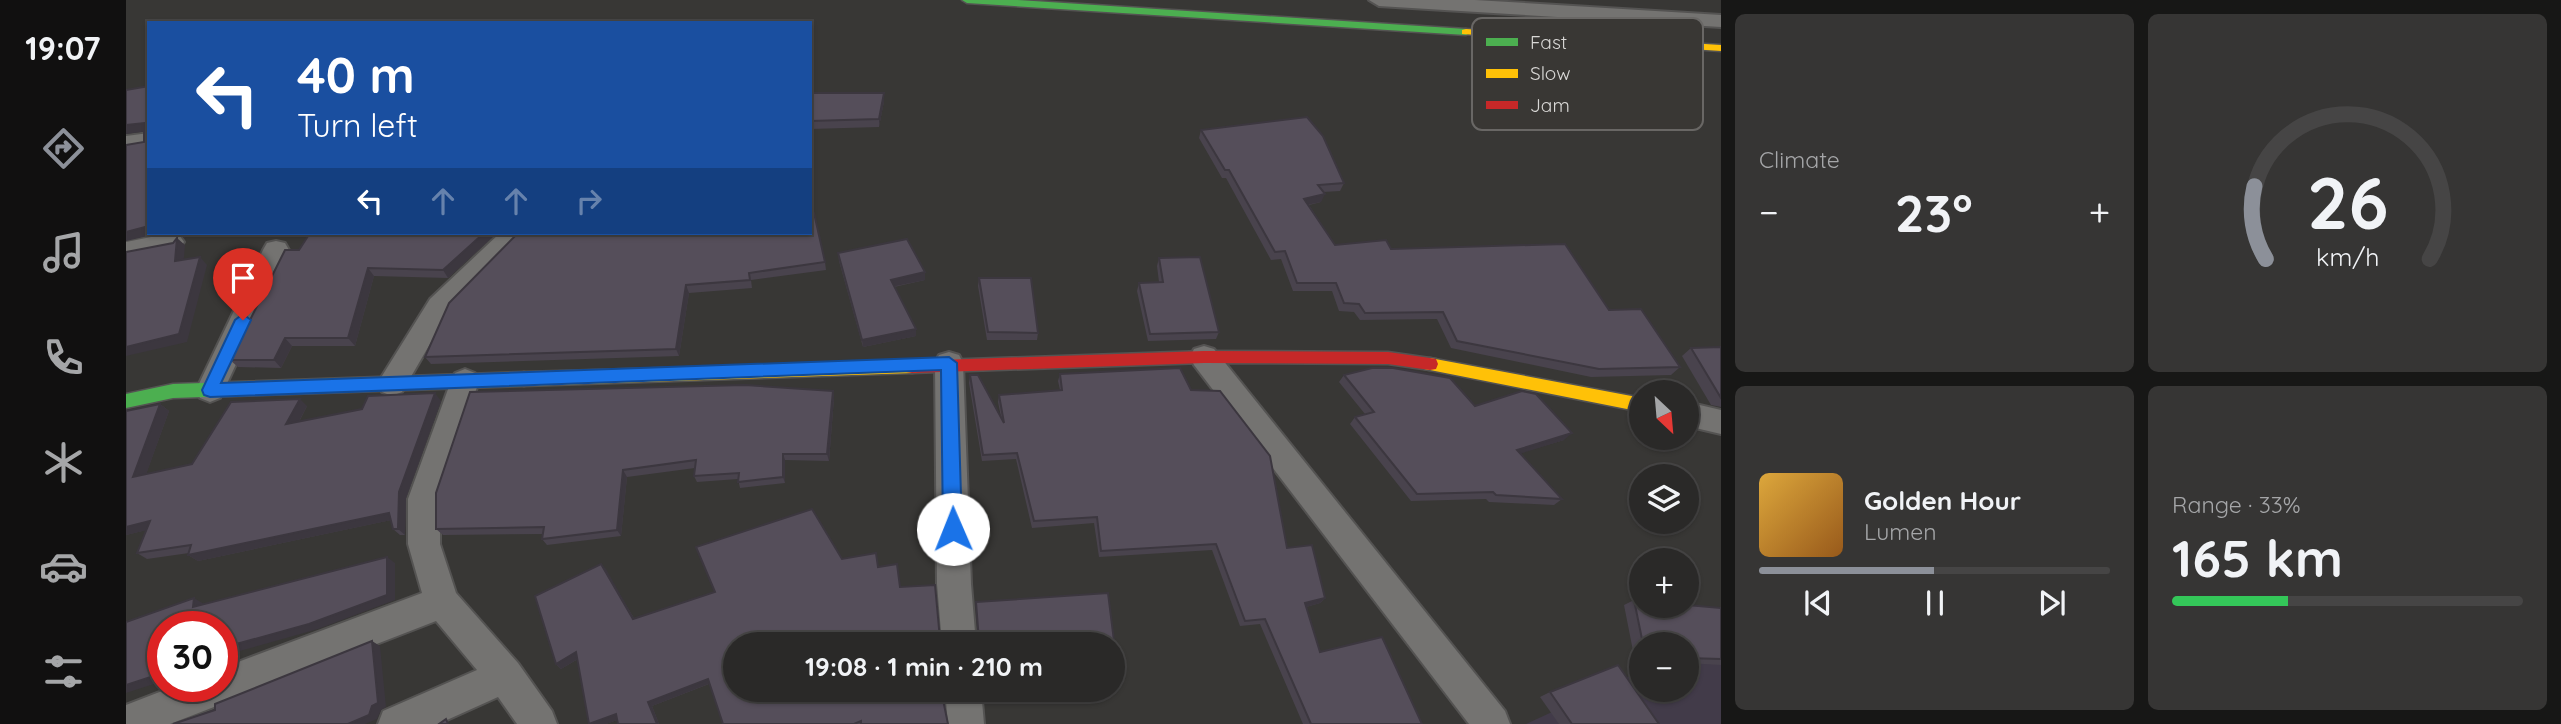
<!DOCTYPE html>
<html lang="en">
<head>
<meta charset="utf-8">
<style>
	:root { --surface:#2a2928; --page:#363534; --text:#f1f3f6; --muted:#a5a6a8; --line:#464545; --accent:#8c9099 }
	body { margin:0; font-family:Quicksand,sans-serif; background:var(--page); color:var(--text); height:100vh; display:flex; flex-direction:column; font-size:26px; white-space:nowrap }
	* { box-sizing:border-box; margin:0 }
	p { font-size:23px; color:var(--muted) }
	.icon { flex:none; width:38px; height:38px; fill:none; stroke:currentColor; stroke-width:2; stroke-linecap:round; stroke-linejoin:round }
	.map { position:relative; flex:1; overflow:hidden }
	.panel { display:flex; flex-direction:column; gap:14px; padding:14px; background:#171716; width:840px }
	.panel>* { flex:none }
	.banner { position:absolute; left:21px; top:21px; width:665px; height:214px; border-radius:0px; box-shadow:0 2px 5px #0004,0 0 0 2px var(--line); background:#1a4fa0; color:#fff; overflow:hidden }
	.needle { width:46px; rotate:154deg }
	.fabs { position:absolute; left:1503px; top:380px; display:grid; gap:14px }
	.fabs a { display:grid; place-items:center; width:70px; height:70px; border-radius:50%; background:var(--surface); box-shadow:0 2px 5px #0004,0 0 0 2px var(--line); font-size:35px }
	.speed { position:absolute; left:21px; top:611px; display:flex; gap:14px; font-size:35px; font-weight:700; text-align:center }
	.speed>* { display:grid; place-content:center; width:91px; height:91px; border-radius:50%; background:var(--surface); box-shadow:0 2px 5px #0004,0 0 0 2px var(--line); line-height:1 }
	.speed .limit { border:10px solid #d22; background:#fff; color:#111 }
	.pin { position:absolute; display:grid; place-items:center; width:60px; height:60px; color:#fff; margin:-72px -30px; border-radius:50% 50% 50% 0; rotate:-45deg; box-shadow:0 0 7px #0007 }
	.pin .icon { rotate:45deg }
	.me { position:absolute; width:77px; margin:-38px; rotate:359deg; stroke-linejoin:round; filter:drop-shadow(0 0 5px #0008) }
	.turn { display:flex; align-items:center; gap:24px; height:147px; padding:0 35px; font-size:32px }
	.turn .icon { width:91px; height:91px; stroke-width:2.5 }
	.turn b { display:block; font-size:49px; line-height:60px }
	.lanes { display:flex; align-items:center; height:66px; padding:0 35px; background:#0003; justify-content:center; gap:35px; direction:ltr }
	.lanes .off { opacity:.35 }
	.big { font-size:52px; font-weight:700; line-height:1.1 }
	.panel .widget { flex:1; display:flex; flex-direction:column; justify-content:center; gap:10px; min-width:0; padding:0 24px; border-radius:10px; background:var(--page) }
	.panel .dial { align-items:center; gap:0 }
	.dial svg { height:182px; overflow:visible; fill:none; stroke:var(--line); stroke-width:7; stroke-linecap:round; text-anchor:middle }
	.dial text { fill:var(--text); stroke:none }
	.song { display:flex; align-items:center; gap:21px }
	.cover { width:84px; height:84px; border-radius:10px; background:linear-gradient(135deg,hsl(40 70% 55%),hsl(30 70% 35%)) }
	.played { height:7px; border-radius:4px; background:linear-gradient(90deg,var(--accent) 50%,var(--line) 50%) }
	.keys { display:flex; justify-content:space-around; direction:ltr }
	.heat { display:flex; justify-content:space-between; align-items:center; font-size:38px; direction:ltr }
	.charge { height:10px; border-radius:5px; background:linear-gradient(90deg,#34c759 33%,var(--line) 0) }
	.panel .tiles { flex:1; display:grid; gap:14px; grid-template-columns:repeat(2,1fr) }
	.trip { position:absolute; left:597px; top:632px; width:402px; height:70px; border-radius:35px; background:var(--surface); box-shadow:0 2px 5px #0004,0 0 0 2px var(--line); font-weight:700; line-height:70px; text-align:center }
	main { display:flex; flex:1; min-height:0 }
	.dock { display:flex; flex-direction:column; width:126px; justify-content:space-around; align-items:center; background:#111010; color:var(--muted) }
	.dock .icon { width:49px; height:49px }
	.dock .selected { color:var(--accent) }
	.dock b { font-size:32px; color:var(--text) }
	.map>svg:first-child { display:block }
	.education { fill:#423b49 }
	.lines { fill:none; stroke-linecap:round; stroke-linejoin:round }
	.street-casing { stroke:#545352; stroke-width:4 }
	.fast-casing { stroke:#545352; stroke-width:3 }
	.slow-casing { stroke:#545352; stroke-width:3 }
	.jam-casing { stroke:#545352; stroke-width:3 }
	.street { fill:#747371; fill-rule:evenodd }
	.fast { fill:#4caf50; fill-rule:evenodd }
	.slow { fill:#ffc107; fill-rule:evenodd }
	.jam { fill:#c62828; fill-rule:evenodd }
	.wall { fill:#49434d }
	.shaded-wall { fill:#3c373f }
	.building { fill:#554e5a; stroke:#3c373f; stroke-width:2 }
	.route { fill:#1a73e8; stroke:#114b97; stroke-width:2 }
	.key { fill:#393734; stroke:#696765; stroke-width:2 }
	.key-label { font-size:19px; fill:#d9d8d6 }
</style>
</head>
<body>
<main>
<nav class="dock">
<b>19:07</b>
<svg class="icon selected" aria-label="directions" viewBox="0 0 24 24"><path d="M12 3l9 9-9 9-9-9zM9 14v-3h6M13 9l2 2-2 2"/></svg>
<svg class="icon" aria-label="music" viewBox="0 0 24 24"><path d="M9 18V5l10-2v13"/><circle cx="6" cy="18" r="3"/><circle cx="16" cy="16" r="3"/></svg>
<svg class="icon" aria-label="phone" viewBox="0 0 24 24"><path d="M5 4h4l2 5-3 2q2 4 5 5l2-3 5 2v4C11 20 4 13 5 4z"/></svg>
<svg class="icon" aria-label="climate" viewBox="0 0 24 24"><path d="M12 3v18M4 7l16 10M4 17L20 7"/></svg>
<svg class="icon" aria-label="car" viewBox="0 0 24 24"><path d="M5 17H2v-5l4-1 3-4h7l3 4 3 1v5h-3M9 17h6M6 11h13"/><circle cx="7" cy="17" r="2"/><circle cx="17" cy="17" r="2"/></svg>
<svg class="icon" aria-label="filters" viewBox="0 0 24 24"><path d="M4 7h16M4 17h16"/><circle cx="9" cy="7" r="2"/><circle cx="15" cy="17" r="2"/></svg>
</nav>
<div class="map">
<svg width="1595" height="724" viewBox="0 0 1595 724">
	<rect width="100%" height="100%" fill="#383735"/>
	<path class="education" d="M 1595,634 L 1595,724 L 1400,724 L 1515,671 L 1516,690 L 1561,690 L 1561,650 Z"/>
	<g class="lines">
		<defs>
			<g id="street">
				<path d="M 1243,0 L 1349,0 L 1595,15 L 1595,27 L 1253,6 Z"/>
				<path d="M 23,133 L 23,148 L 0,152 L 0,136 Z"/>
				<path d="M 45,233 L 54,236 L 58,242 L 54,248 L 0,260 L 0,242 Z"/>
				<path d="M 374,233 L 401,233 L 322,313 L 276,392 L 266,396 L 256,392 L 252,384 L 256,376 L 304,299 Z"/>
				<path d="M 150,241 L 159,243 L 163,250 L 98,390 L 94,398 L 84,402 L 74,398 L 70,390 L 137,250 L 141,243 Z"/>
				<path d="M 1078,346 L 1088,349 L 1379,711 L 1384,724 L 1343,724 L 1068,365 L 1064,357 L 1068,349 Z"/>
				<path d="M 823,352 L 833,355 L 837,363 L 845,584 L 850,644 L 816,644 L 811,584 L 809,363 L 813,355 Z"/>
				<path d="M 339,369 L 349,373 L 353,381 L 314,499 L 314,544 L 330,593 L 392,663 L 426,711 L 431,724 L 391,724 L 372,697 L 312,724 L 252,724 L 257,711 L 351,670 L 310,621 L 44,724 L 0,724 L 0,705 L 49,686 L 96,686 L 96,668 L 296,593 L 282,544 L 282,499 L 325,381 L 329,373 Z"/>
				<path d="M 1561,402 L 1595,410 L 1595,434 L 1561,426 Z"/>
				<path d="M 819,690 L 855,690 L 858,724 L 822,724 Z"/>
			</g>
			<g id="fast">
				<path d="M 836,0 L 892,0 L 1340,29 L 1346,32 L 1340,35 L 841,3 Z"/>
				<path d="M 398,372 L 404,374 L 406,379 L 404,384 L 398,386 L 47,398 L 0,408 L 0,394 L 47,384 Z"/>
			</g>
			<g id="slow">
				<path d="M 1340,29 L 1595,45 L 1595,51 L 1336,34 L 1336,30 Z"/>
				<path d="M 1304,358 L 1516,398 L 1516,412 L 1304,370 L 1298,369 L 1296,364 L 1298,359 Z"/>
				<path d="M 786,361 L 792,362 L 794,367 L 792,372 L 786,373 L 398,386 L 392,384 L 390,379 L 392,374 L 398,372 Z"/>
			</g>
			<path id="jam" d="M 1078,351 L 1262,352 L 1304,358 L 1310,359 L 1312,364 L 1310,369 L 1304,370 L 1262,364 L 1078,363 L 786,373 L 780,372 L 778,367 L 780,362 L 786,361 Z"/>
		</defs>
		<use href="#street" class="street-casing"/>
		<use href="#fast" class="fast-casing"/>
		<use href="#slow" class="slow-casing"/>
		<use href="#jam" class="jam-casing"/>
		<use href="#street" class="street"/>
		<use href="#fast" class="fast"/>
		<use href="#slow" class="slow"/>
		<use href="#jam" class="jam"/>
	</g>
	<g class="wall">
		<path d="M 758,93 L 758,101 L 753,127 L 684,129 L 684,105 Z"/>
		<path d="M 1075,130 L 1218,183 L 1214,191 L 1197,192 L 1195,202 L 1183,205 L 1209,245 L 1265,249 L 1483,310 L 1554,367 L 1545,375 L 1465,377 L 1325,348 L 1311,319 L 1234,320 L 1228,312 L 1213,311 L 1206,291 L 1167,291 L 1155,259 L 1145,260 L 1100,178 L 1096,178 L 1073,138 Z"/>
		<path d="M 184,233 L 371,233 L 322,278 L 248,276 L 229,346 L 166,346 L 155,368 L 112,367 L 104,360 Z"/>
		<path d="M 392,233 L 699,262 L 700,270 L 625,280 L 626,288 L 563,293 L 553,356 L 305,364 L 299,357 Z"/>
		<path d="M 712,253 L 799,280 L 768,287 L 790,336 L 737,347 L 713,261 Z"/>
		<path d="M 1033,258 L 1093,332 L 1090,339 L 1022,341 L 1011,291 L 1013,283 L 1033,282 L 1031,266 Z"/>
		<path d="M 853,278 L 912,333 L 911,340 L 861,340 L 852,286 Z"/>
		<path d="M 1595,347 L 1595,407 L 1585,405 L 1556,356 L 1565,348 Z"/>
		<path d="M 934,374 L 1065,390 L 1161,548 L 1199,598 L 1194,603 L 1180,607 L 1194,652 L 1296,724 L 1177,724 L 1134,624 L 1114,626 L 1086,550 L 973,557 L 968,523 L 906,528 L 890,459 L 856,461 L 843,383 L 844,375 L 875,417 L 872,402 L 873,395 L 934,390 L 932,381 Z"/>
		<path d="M 1218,375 L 1349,406 L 1438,440 L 1394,453 L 1436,499 L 1428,505 L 1363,502 L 1360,499 L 1285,501 L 1224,424 L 1229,417 L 1239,414 L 1213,382 Z"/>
		<path d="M 707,391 L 708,398 L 703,461 L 659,460 L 659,483 L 614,488 L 612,479 L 571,482 L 568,476 L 569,468 L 501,477 L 495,536 L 421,545 L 416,539 L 417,534 L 317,535 L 310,529 Z"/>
		<path d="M 315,401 L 280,498 L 279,535 L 274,535 L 267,529 L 265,520 L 72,561 L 62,555 L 63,553 L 21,559 L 11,553 L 20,530 L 0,535 L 34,404 L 43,411 L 20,474 L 66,464 L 181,406 L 173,422 Z"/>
		<path d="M 686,509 L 716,559 L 750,553 L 752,567 L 771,564 L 774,587 L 809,585 L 814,639 L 816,642 L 852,641 L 850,608 L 850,602 L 982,593 L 991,665 L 989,670 L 987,670 L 987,644 L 609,644 L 609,690 L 815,690 L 822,724 L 597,724 L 583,684 L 526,706 L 533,724 L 492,724 L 491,720 L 480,724 L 463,724 L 452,659 L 435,669 L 430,664 L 409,596 L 475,564 L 508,618 L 589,592 L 570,547 Z"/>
		<path d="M 1508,600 L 1595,608 L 1595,665 L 1561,663 L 1561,644 L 1516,644 L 1516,661 L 1509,661 L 1498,605 Z"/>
		<path d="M 1424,692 L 1533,724 L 1433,724 L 1414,697 Z"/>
	</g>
	<g class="shaded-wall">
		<path d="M 758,93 L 758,101 L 753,127 L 753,119 Z"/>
		<path d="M 18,123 L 23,131 L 0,134 L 0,125 Z"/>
		<path d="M 1199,194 L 1195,202 L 1175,206 L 1178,199 Z"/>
		<path d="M 23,226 L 23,233 L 35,233 L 0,241 L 0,232 Z"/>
		<path d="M 53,233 L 60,233 L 59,239 Z"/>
		<path d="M 358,233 L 371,233 L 322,278 L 317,270 Z"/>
		<path d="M 51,238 L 59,245 L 57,269 L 49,261 Z"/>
		<path d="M 74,257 L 81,265 L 61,342 L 0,356 L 0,347 Z"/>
		<path d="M 242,268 L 248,276 L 229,346 L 222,338 Z"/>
		<path d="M 799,272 L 799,280 L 765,287 L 765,280 Z"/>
		<path d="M 560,285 L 563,293 L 553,356 L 550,349 Z"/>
		<path d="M 790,329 L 790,336 L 737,347 L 736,340 Z"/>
		<path d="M 159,338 L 166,346 L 155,368 L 148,360 Z"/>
		<path d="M 707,391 L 708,398 L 703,461 L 701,454 Z"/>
		<path d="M 309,393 L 315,401 L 280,498 L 279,535 L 272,529 L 273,492 Z"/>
		<path d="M 174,399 L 181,406 L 168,431 L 160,424 Z"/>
		<path d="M 34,404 L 43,411 L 17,483 L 7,477 Z"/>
		<path d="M 1446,433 L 1438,440 L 1384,457 L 1391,450 Z"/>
		<path d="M 657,454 L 659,460 L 659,483 L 657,477 Z"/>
		<path d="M 497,470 L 501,477 L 495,536 L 491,530 Z"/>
		<path d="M 263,513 L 270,519 L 72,561 L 62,555 Z"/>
		<path d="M 24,521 L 34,527 L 0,535 L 0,527 Z"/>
		<path d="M 261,557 L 269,563 L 269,600 L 192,629 L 96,656 L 96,648 Z"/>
		<path d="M 475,564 L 480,569 L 511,624 L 507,619 Z"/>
		<path d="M 68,598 L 78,604 L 67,607 Z"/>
		<path d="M 1199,598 L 1194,603 L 1173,609 L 1179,603 Z"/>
		<path d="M 246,641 L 254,646 L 260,707 L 255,710 L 251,719 L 239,724 L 222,724 Z"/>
		<path d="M 450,652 L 455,657 L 435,669 L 430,664 Z"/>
		<path d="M 37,673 L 37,681 L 0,693 L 0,685 Z"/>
		<path d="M 582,679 L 585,683 L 526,706 L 533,724 L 531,724 L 522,702 Z"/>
		<path d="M 490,714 L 494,719 L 480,724 L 465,724 Z"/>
	</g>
	<g class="building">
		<path d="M 23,86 L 23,226 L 0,232 L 0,145 L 18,142 L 18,123 L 0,125 L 0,90 Z"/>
		<path d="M 687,93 L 758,93 L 753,119 L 684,121 L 684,105 Z"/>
		<path d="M 1181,117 L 1197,136 L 1218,183 L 1192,185 L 1199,194 L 1178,199 L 1209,245 L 1260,240 L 1265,249 L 1439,244 L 1483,310 L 1515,309 L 1554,367 L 1473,369 L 1331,341 L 1317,312 L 1239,313 L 1233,304 L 1218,303 L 1210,283 L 1171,283 L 1159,251 L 1149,252 L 1103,170 L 1099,170 L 1075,130 Z"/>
		<path d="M 688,213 L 699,262 L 623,273 L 624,280 L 560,285 L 550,349 L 299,357 L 323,303 L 392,233 L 684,233 L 684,214 Z"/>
		<path d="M 184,233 L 358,233 L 317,270 L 242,268 L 222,338 L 159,338 L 148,360 L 104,360 L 159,250 L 173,250 Z"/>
		<path d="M 51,238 L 49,261 L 74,257 L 53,334 L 0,347 L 0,252 L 47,243 Z"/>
		<path d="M 781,239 L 799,272 L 765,280 L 790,329 L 736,340 L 712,253 Z"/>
		<path d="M 1074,257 L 1093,332 L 1024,334 L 1013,283 L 1037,282 L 1033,258 Z"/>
		<path d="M 853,278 L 905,278 L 912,333 L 862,332 Z"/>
		<path d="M 1595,347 L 1595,398 L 1565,348 Z"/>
		<path d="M 1054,368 L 1065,390 L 1094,391 L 1144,456 L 1161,548 L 1186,545 L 1199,598 L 1179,603 L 1194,652 L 1256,637 L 1296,724 L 1185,724 L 1139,619 L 1119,621 L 1090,544 L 975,551 L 971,517 L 908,521 L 891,453 L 857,455 L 844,375 L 852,375 L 878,423 L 873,395 L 936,390 L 934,374 Z"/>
		<path d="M 1246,368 L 1267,368 L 1324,378 L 1349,406 L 1396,391 L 1410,394 L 1446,433 L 1391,450 L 1436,499 L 1370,495 L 1367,492 L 1291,494 L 1229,417 L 1248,412 L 1218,375 Z"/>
		<path d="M 619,385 L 707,391 L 701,454 L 657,454 L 657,477 L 612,482 L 613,473 L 568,476 L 570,460 L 497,470 L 491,530 L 416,539 L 418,527 L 310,529 L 310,493 L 344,392 Z"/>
		<path d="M 309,393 L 273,492 L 272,529 L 267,529 L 263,513 L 62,555 L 65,545 L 11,553 L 24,521 L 0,527 L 0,411 L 34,404 L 7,477 L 66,464 L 105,402 L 174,399 L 160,424 L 236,409 L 242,396 Z"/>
		<path d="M 686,509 L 716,559 L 750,553 L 752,567 L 771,564 L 774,587 L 809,585 L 814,639 L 816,642 L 853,641 L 850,602 L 982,593 L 991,665 L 987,665 L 987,644 L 609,644 L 609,690 L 815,690 L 822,724 L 735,724 L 735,721 L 728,724 L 597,724 L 582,679 L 522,702 L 531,724 L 492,724 L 490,714 L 463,724 L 450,652 L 430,664 L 409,596 L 475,564 L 507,619 L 589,592 L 570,547 Z"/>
		<path d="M 261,557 L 261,595 L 183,624 L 96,648 L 96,626 L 37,626 L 37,673 L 0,685 L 0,622 L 68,598 L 67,607 Z"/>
		<path d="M 1508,600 L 1516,601 L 1516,606 L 1561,605 L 1595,608 L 1595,659 L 1561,658 L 1561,644 L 1517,644 Z"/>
		<path d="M 246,641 L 252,703 L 246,706 L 243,715 L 222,724 L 47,724 L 89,710 L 89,704 Z"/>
		<path d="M 1492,665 L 1533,724 L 1446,724 L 1424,692 Z"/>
		<path d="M 320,719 L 322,724 L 313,724 Z"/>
	</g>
	<path class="route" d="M 117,314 L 125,320 L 95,383 L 823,357 L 831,363 L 836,529 L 833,535 L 827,537 L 820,535 L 817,529 L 815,370 L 84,397 L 78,395 L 76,390 L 109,320 Z"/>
	<rect x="1346" y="18" width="231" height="112" rx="10" class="key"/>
	<rect x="1360" y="38" width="32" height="8" fill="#4caf50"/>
	<rect x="1360" y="69" width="32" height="9" fill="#ffc107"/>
	<rect x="1360" y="101" width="32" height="8" fill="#c62828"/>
	<g class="key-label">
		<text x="1404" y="49">Fast</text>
		<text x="1404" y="80">Slow</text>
		<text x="1404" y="112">Jam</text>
	</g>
</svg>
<div class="fabs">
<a><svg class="needle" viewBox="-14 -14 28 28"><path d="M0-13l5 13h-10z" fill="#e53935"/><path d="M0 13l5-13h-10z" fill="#a5a6a8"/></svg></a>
<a><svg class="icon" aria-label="layers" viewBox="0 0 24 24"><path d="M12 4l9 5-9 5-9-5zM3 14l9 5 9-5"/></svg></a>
<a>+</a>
<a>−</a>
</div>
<div class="speed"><div class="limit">30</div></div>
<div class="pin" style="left:117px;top:320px;background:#d93025"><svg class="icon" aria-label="arrive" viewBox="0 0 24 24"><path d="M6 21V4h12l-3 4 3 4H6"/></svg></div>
<svg class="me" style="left:827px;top:529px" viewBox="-20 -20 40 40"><circle r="19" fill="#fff"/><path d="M0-13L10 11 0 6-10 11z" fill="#1a73e8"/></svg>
<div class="trip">19:08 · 1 min · 210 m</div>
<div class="banner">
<div class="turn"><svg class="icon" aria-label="left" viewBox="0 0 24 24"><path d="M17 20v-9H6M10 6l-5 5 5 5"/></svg><div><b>40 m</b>Turn left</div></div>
<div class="lanes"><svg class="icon" aria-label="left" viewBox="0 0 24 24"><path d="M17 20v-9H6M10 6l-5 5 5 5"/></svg><svg class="icon off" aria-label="ahead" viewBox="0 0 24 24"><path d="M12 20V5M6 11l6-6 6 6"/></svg><svg class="icon off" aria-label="ahead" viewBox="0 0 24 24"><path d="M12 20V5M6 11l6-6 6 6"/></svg><svg class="icon off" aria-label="right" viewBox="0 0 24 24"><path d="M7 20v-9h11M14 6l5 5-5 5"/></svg></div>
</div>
</div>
<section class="panel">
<div class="tiles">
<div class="widget"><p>Climate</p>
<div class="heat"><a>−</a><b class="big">23°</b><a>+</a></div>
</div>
<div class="widget dial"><svg viewBox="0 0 100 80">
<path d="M14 69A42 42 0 1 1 86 69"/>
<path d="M14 69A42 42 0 0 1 9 37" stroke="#8c9099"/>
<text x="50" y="56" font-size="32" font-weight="700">26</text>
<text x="50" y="72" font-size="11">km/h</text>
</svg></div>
<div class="widget">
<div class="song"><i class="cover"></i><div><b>Golden Hour</b><p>Lumen</p></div></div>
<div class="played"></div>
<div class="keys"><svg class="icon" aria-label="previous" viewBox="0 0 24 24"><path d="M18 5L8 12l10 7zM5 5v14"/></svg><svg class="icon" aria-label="pause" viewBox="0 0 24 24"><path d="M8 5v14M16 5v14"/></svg><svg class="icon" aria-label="next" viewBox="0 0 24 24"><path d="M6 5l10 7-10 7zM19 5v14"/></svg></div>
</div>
<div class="widget"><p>Range · 33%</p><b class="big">165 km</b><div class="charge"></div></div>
</div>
</section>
</main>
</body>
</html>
